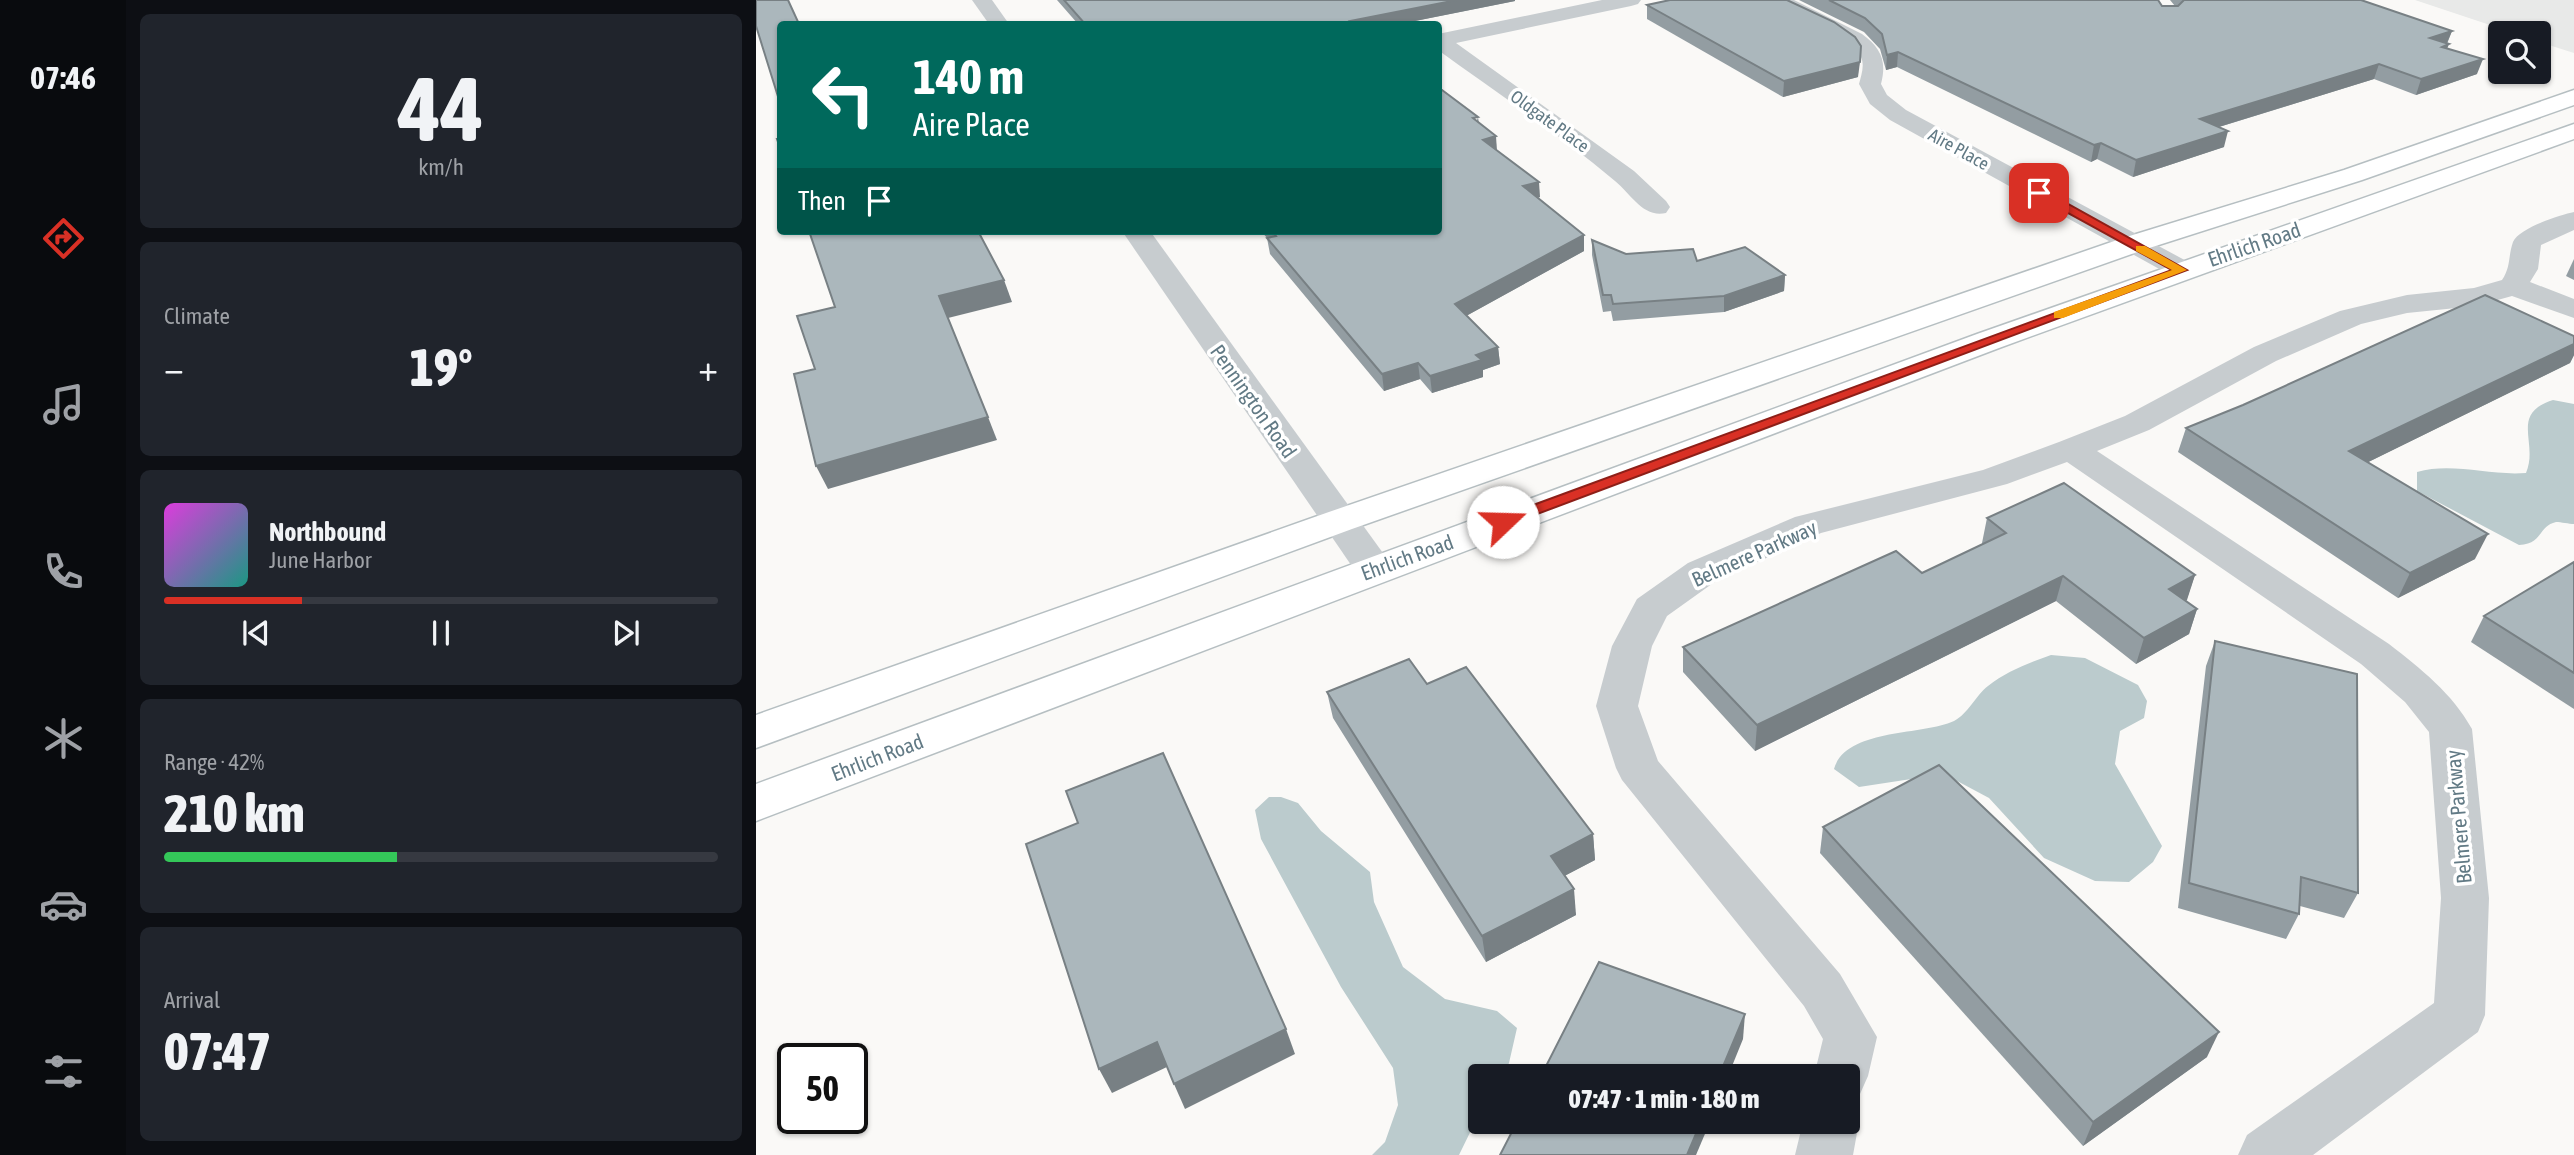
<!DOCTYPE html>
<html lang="en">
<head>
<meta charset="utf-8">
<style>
	:root { --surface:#171b24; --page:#20242c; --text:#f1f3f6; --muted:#9ea1a6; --line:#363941; --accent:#d93025 }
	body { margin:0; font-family:"Asap Condensed",sans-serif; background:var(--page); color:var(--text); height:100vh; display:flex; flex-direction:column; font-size:26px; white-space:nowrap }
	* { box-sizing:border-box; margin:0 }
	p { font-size:23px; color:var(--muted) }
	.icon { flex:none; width:38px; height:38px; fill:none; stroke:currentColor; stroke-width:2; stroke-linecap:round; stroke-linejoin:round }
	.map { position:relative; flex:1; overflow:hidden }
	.side { display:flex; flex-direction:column; gap:14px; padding:14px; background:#0d0f14; width:630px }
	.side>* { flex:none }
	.guide { position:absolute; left:21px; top:21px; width:665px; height:214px; border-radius:7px; box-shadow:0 2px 5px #0004; background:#00695c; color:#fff; overflow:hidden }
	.fabs { position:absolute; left:1732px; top:21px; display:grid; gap:14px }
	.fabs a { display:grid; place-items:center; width:63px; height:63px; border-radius:7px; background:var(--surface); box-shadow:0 2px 5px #0004; font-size:35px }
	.speed { position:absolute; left:21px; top:1043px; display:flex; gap:14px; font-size:35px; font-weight:700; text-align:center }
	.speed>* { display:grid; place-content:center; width:91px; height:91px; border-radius:50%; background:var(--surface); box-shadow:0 2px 5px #0004; line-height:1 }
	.speed .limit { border:4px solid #111; border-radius:10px; background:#fff; color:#111 }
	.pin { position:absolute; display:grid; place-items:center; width:60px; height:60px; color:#fff; margin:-30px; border-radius:14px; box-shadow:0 4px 10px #0006 }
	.me { position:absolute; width:77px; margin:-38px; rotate:69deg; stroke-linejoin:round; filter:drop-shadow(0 0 5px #0008) }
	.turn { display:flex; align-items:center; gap:24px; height:147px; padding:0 21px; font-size:32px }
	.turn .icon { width:91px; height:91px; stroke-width:2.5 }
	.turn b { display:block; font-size:49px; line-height:60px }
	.then { display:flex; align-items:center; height:66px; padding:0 21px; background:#0003; gap:14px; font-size:26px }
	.big { font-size:52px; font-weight:800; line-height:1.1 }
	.side .card { flex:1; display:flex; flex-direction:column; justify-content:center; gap:10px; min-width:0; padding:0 24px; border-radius:10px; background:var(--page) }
	.side .dial { align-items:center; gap:0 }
	.dial b { font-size:91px; line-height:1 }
	.song { display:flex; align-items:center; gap:21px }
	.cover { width:84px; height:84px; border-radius:10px; background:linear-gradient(135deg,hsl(300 70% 55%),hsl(170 70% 35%)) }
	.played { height:7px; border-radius:4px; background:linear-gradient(90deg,var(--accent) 25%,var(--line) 25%) }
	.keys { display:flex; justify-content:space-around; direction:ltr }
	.heat { display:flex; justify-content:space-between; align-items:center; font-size:38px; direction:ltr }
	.charge { height:10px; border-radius:5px; background:linear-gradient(90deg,#34c759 42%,var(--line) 0) }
	.trip { position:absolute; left:712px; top:1064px; width:392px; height:70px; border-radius:7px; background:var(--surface); box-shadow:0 2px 5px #0004; font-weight:800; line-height:70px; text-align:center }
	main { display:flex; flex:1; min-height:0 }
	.dock { display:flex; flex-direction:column; width:126px; justify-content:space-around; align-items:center; background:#090b0e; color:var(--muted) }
	.dock .icon { width:49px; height:49px }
	.dock .on { color:var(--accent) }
	.dock b { font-size:32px; color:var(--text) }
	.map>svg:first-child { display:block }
	.built { fill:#e8e9e8 }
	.water { fill:#bbcbcd }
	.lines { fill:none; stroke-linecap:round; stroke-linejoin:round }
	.secondary-casing { stroke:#b6bfc2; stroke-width:3 }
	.minor { fill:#c7cccf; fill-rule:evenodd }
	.secondary { fill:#fff; fill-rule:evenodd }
	.wall { fill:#939da2 }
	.shaded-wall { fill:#788084 }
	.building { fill:#abb7bc; stroke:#788084; stroke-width:2 }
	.route { fill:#d93025; stroke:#8d1f18; stroke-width:2 }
	.slow { fill:#f59e0b }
	.labels { text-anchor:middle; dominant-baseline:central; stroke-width:7; stroke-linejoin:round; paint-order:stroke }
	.far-street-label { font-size:18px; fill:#627a85; stroke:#fff }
	.street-label { font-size:21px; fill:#627a85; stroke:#fff }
</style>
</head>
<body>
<main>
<nav class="dock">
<b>07:46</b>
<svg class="icon on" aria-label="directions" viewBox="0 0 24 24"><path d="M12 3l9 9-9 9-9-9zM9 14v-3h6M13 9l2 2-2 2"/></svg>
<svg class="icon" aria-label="music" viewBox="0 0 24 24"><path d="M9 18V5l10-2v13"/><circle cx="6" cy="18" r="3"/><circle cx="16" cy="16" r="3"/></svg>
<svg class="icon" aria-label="phone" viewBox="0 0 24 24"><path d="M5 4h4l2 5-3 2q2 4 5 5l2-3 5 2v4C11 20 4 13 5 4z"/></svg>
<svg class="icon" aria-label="climate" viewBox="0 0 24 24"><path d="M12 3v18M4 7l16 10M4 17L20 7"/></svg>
<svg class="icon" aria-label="car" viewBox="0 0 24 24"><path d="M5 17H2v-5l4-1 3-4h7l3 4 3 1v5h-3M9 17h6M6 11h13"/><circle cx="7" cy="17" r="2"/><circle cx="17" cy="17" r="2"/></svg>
<svg class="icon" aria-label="filters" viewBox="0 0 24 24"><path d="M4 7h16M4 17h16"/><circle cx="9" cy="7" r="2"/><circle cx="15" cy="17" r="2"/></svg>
</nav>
<section class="side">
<div class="card dial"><b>44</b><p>km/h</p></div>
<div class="card"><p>Climate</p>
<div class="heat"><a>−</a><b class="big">19°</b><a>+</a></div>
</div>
<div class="card">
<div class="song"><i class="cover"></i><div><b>Northbound</b><p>June Harbor</p></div></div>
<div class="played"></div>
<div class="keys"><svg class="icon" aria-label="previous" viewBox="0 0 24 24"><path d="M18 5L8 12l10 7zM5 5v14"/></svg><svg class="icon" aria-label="pause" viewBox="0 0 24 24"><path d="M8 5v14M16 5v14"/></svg><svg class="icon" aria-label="next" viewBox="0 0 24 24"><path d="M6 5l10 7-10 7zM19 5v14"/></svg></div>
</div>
<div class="card"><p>Range · 42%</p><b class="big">210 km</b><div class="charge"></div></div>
<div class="card"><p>Arrival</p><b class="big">07:47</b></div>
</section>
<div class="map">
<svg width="1818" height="1155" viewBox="0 0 1818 1155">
	<rect width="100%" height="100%" fill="#faf9f7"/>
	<path class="built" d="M 1659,0 L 1818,0 L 1818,53 L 1783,42 L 1783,33 L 1758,33 Z"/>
	<g class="water">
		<path d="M 1797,400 L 1818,404 L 1818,524 C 1813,524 1805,522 1800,522 C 1782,526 1787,544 1763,545 L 1661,491 L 1661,472 C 1697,462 1733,476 1770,473 C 1783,443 1753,414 1797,400 Z"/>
		<path d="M 1295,655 L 1329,658 L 1382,685 L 1391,701 L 1388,718 L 1364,731 L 1359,764 L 1406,846 L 1397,862 L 1373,882 L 1339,881 L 1288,858 L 1233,798 L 1188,774 L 1103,787 L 1078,769 C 1090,728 1165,736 1198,721 C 1212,714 1220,695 1232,686 C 1251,671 1273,663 1295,655 Z"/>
		<path d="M 513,797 L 525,797 L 542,803 L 565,831 L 614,872 L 618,902 L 647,967 L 689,999 L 741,1011 L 761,1028 L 753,1063 L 746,1076 L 724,1076 L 724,1112 L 703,1155 L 616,1155 L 629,1142 L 642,1105 L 637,1068 L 585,987 L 505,839 L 499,810 Z"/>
	</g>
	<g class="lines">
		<defs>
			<g id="secondary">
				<path d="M 1818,90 L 1818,105 L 1606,180 L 1387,250 L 596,529 L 0,748 L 0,715 L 570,513 L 1367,238 L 1588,170 Z"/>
				<path d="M 1818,124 L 1818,139 L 1243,348 L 0,821 L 0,784 L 1221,334 Z"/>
			</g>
		</defs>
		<use href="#secondary" class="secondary-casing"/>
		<g class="minor">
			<path d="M 216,0 L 236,0 L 253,24 L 233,24 Z"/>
			<path d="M 846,0 L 885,0 L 882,4 L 875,6 L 700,43 L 878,171 L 910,201 L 914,207 L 910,213 C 887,218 876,195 859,181 C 804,134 741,93 682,50 L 682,34 Z"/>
			<path d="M 1012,0 L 1038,0 L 1106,34 C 1125,48 1131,61 1125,84 L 1131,95 L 1150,110 L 1436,264 L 1440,270 L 1436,276 L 1426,279 L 1416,276 L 1134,120 L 1114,104 L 1103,84 C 1105,76 1109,66 1105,57 C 1097,37 1035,14 1015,4 Z"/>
			<path d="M 1818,212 L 1818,230 L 1785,245 L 1782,269 L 1774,282 L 1818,299 L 1818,318 L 1756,296 L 1720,306 L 1651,313 L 1605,324 L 1520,361 L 1393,430 L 1341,451 L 1633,644 C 1665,669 1696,693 1716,729 L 1733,898 L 1729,1015 L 1722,1032 L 1557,1155 L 1482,1155 L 1491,1135 L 1678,1003 L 1685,898 L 1673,732 L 1649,702 L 1605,664 L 1311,462 L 1251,484 L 1065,533 L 960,581 L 911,616 L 896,646 L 882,706 L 902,761 L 1084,974 L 1121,1037 L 1112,1076 L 1104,1094 L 1092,1099 L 1092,1076 L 1058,1076 L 1067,1039 L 1048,1006 L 866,780 L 860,768 L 840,706 L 856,646 L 881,599 L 932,563 L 1039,517 L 1227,470 L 1303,442 L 1369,416 L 1498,347 L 1584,311 L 1651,295 L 1718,288 L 1746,280 C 1755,267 1752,256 1757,242 C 1763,228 1804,215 1818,212 Z"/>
			<path d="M 366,231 L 394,231 L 632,560 L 637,569 L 632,578 L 618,581 L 604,578 Z"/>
			<path d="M 1092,1102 L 1103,1122 L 1097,1155 L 1039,1155 L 1047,1122 L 1092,1122 Z"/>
		</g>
		<use href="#secondary" class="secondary"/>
	</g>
	<g class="wall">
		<path d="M 301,0 L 759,0 L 759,1 L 644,24 L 322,24 Z"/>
		<path d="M 1043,0 L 1402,0 L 1406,6 L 1419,6 L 1414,0 L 1605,0 L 1696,31 L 1691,44 L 1691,48 L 1721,74 L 1660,95 L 1618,79 L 1463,127 L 1468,147 L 1377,177 L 1341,159 L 1335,162 L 1141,67 L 1130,70 L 1124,49 L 1108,32 Z"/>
		<path d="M 891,5 L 1102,77 L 1027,97 L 891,19 Z"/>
		<path d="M 722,117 L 723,123 L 741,150 L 784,197 L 781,198 L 828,251 L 710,316 L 742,347 L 744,364 L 727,370 L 727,377 L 676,393 L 664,379 L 628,391 L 514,254 L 511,238 L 505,231 L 682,231 Z"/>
		<path d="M 836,240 L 870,254 L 941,261 L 1029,275 L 1028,291 L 968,312 L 857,321 L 855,311 L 847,312 L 836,255 Z"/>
		<path d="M 1818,259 L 1818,280 L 1810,276 Z"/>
		<path d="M 1818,336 L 1818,355 L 1814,363 L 1612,462 L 1719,559 L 1642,598 L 1422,452 L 1430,428 Z"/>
		<path d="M 1231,518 L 1439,575 L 1430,601 L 1441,609 L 1433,634 L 1380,664 L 1300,601 L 999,751 L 927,672 L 927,647 L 1166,573 L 1227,544 L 1226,543 Z"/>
		<path d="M 1818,562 L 1818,709 L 1715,642 L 1728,616 Z"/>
		<path d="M 1459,641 L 1602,893 L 1588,918 L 1544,906 L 1543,914 L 1530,939 L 1422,908 L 1450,666 Z"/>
		<path d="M 671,684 L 837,834 L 839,860 L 808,876 L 820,915 L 730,962 L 577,718 L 571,692 Z"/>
		<path d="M 1067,827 L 1451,1057 L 1327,1146 L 1064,853 Z"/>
	</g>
	<g class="shaded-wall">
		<path d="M 701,0 L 759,0 L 759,1 L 644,24 L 594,24 L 594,21 Z"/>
		<path d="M 1696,31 L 1690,45 L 1693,44 L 1687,59 L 1674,38 Z"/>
		<path d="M 1142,52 L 1141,67 L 1130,70 L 1131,55 Z"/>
		<path d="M 1727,59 L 1721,74 L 1660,95 L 1665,79 Z"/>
		<path d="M 1104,62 L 1102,77 L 1027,97 L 1028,81 Z"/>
		<path d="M 1623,64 L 1618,79 L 1440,134 L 1444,119 Z"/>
		<path d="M 1472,131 L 1468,147 L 1377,177 L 1380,160 Z"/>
		<path d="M 740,136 L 741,151 L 727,140 Z"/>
		<path d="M 1345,143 L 1341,159 L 1335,162 L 1338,145 Z"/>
		<path d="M 783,182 L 784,197 L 768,201 L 767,186 Z"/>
		<path d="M 828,235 L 828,251 L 701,321 L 699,304 Z"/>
		<path d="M 1029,275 L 1028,291 L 968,312 L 968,296 Z"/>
		<path d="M 248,280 L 256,302 L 192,318 L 183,296 Z"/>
		<path d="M 1818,344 L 1818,355 L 1814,363 L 1584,476 L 1593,451 Z"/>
		<path d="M 742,347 L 744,364 L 727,370 L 727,377 L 676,393 L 674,376 L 720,355 Z"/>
		<path d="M 662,363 L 664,379 L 628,391 L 626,374 Z"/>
		<path d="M 232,417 L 241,440 L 72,489 L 60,466 Z"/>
		<path d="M 1732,534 L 1719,559 L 1642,598 L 1654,573 Z"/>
		<path d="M 1439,575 L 1431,600 L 1405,614 L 1413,589 Z"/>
		<path d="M 1307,576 L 1300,601 L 999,751 L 1001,725 Z"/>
		<path d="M 1441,609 L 1433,634 L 1380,664 L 1388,638 Z"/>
		<path d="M 837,834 L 839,860 L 797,882 L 795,856 Z"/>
		<path d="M 818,889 L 820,915 L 730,962 L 726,936 Z"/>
		<path d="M 989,1014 L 987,1039 L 972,1076 L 963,1076 Z"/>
		<path d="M 530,1029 L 539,1054 L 429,1109 L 418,1084 Z"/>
		<path d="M 1463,1032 L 1451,1057 L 1327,1146 L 1337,1122 Z"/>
		<path d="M 401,1042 L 413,1066 L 356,1093 L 343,1069 Z"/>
		<path d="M 945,1122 L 954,1122 L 940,1155 L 931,1155 Z"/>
	</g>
	<g class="building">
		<path d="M 0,0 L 32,0 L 43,24 L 24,24 L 24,103 L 0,26 Z"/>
		<path d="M 308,0 L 701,0 L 594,21 L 598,24 L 329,24 Z"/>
		<path d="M 914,0 L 1031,0 L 1078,22 L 1099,37 L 1105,46 L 1104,62 L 1028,81 L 891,5 Z"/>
		<path d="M 1073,0 L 1402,0 L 1406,6 L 1422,6 L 1428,0 L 1605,0 L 1696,31 L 1674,38 L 1693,44 L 1686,47 L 1727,59 L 1665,79 L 1623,64 L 1444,119 L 1472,131 L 1380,160 L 1345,143 L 1338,145 L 1142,52 L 1131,55 L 1126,34 L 1109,18 Z"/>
		<path d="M 682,87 L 722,117 L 717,118 L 740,136 L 727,140 L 783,182 L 767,186 L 828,235 L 699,304 L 742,347 L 720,355 L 726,360 L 674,376 L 662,363 L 626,374 L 511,238 L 520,236 L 516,231 L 682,231 Z"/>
		<path d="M 21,139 L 24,139 L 24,148 Z"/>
		<path d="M 53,231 L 222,231 L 248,280 L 183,296 L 232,417 L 60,466 L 38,374 L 59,369 L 41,316 L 79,307 Z"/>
		<path d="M 836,240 L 870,254 L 937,249 L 941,261 L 989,247 L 1029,275 L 968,296 L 857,304 L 855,295 L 847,295 Z"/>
		<path d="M 1729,295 L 1818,336 L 1818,344 L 1593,451 L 1732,534 L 1654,573 L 1430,428 L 1487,405 Z"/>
		<path d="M 1308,483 L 1439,575 L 1413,589 L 1441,609 L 1388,638 L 1307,576 L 1001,725 L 927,647 L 1140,551 L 1166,573 L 1250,533 L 1231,518 Z"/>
		<path d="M 1818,562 L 1818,673 L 1728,616 Z"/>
		<path d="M 1459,641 L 1601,674 L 1602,893 L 1545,877 L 1543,914 L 1433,883 Z"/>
		<path d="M 653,659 L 671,684 L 710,667 L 837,834 L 795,856 L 818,889 L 726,936 L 571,692 Z"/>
		<path d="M 407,753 L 530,1029 L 418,1084 L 401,1042 L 343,1069 L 270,844 L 322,823 L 310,791 Z"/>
		<path d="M 1183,765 L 1463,1032 L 1337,1122 L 1067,827 Z"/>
		<path d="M 843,962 L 989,1014 L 963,1076 L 785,1076 Z"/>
		<path d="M 761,1122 L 945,1122 L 931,1155 L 744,1155 Z"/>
	</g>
	<path class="route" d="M 1279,190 L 1287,190 L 1431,270 L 752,525 L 742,525 L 739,522 L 742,518 L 1416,270 L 1279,195 Z"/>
	<path class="slow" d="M 1380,246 L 1389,246 L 1431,270 L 1307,318 L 1298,318 L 1298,312 L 1416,270 L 1380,251 Z"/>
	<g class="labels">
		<g class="far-street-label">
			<text transform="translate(794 121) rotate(36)">Oldgate Place</text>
			<text transform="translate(1203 149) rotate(29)">Aire Place</text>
		</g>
		<g class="street-label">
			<text transform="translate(1498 244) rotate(-19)">Ehrlich Road</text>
			<text transform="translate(498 401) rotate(55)">Pennington Road</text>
			<text transform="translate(998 553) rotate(-24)">Belmere Parkway</text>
			<text transform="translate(651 557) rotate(-20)">Ehrlich Road</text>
			<text transform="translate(121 757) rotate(-21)">Ehrlich Road</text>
			<text transform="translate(1702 817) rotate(-95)">Belmere Parkway</text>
		</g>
	</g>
</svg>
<div class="fabs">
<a><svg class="icon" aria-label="search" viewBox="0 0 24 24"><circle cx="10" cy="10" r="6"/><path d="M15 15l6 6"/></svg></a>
</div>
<div class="speed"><div class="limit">50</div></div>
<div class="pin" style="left:1283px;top:193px;background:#d93025"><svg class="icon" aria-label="arrive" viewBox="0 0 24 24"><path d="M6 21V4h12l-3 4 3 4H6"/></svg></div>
<svg class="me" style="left:747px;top:522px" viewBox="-20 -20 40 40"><circle r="19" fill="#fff"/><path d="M0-13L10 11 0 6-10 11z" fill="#d93025"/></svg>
<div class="trip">07:47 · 1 min · 180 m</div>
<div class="guide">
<div class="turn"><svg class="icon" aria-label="left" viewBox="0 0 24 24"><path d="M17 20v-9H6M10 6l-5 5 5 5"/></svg><div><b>140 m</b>Aire Place</div></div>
<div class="then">Then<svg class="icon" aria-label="arrive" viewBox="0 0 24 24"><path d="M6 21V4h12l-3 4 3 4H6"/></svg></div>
</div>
</div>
</main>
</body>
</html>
